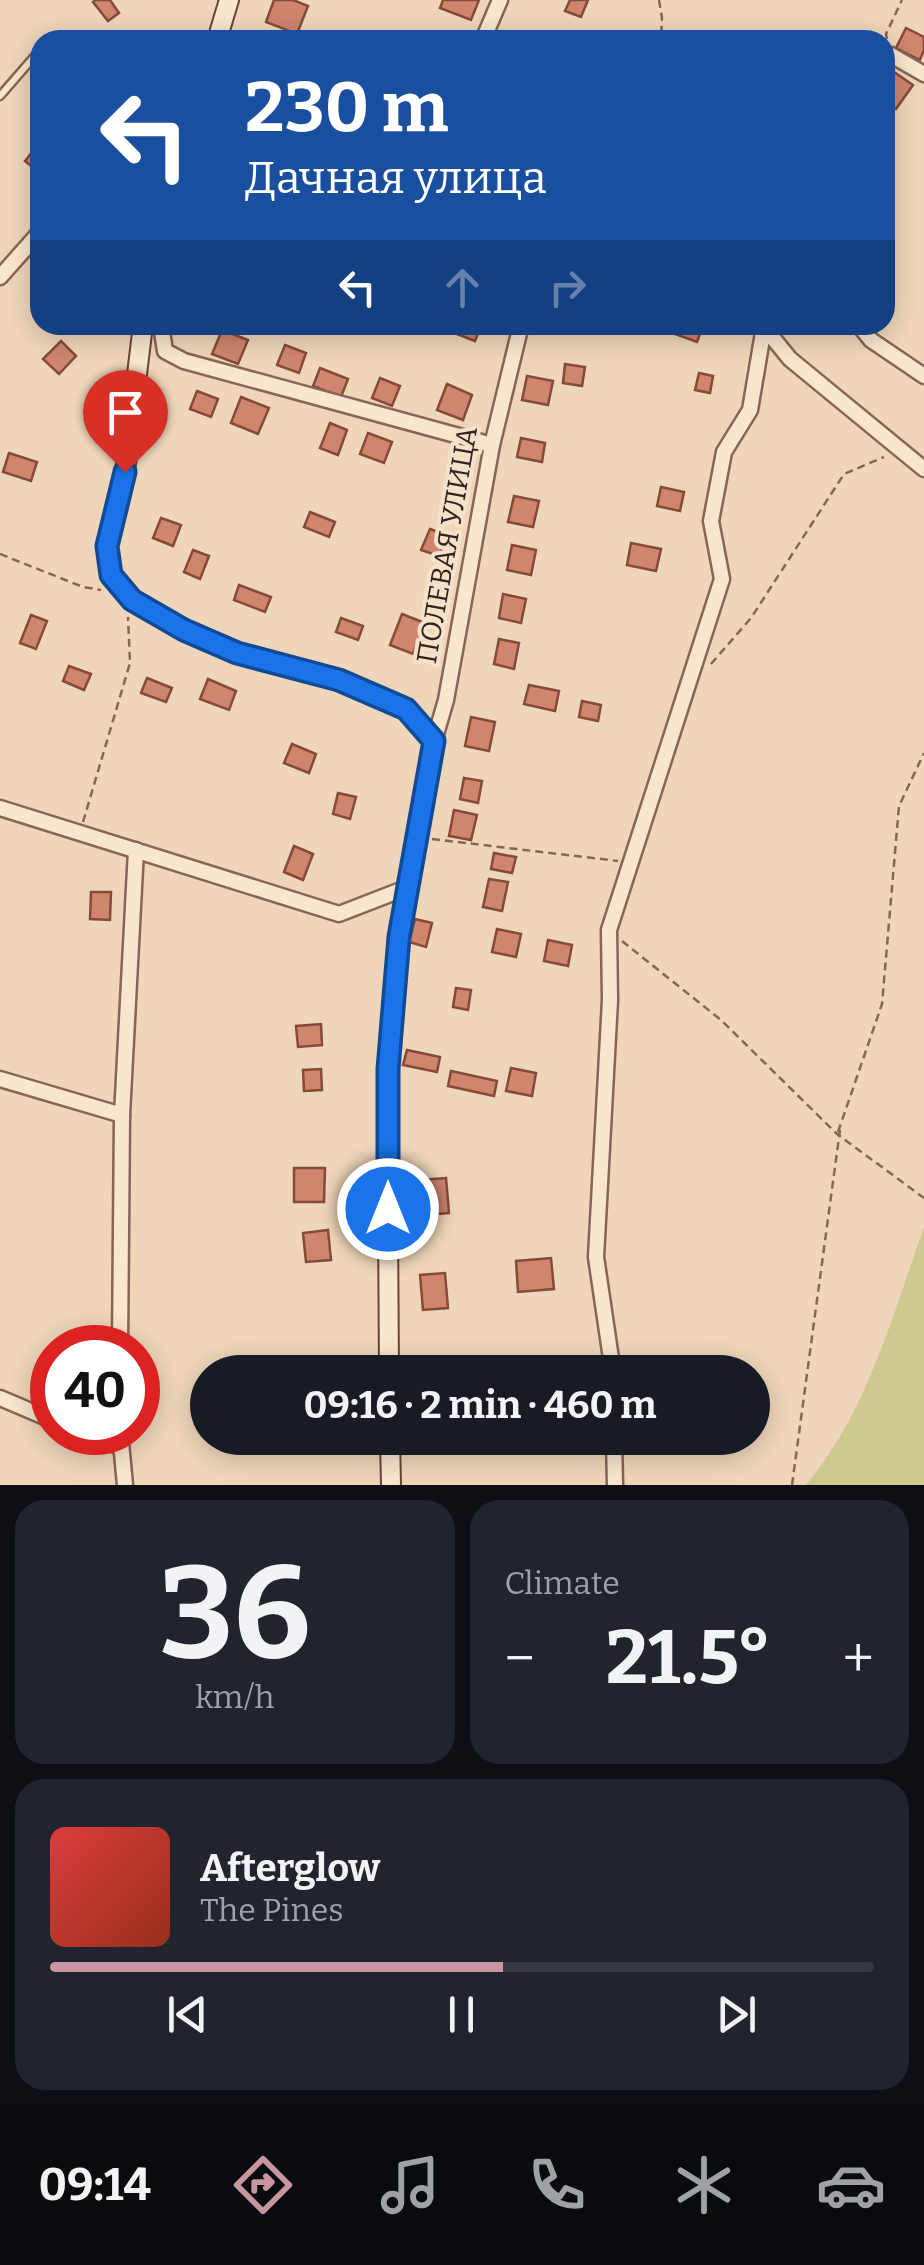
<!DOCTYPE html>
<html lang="en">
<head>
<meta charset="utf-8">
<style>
	:root { --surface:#171b24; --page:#20242c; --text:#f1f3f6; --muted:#9ea1a6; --line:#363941; --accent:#c995a0 }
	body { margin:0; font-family:Bitter,serif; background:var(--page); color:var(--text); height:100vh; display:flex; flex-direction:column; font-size:38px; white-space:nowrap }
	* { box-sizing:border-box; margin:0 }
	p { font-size:32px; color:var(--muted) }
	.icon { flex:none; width:55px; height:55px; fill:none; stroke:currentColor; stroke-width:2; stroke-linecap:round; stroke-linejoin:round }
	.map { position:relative; height:1485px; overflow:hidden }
	.details { display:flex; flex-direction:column; gap:15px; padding:15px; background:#0d0f14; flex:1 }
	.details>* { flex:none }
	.top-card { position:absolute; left:30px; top:30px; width:865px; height:305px; border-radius:30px; box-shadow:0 5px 25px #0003; background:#1a4fa0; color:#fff; overflow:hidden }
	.speed { position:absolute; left:30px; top:1325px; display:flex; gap:20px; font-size:50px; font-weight:700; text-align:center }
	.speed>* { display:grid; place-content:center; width:130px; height:130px; border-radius:50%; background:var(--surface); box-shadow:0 5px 25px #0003; line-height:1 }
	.speed .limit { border:15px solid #d22; background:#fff; color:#111 }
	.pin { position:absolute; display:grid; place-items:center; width:85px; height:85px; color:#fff; margin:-102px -42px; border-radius:50% 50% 50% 0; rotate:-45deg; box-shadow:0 0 10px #0007 }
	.pin .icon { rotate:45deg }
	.me { position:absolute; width:110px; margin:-55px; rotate:0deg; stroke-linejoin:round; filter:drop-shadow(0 0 8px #0008) }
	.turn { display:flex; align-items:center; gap:35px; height:210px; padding:0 50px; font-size:45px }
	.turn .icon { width:130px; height:130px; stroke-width:2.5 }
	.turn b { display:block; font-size:70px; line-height:85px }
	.lanes { display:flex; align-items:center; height:95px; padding:0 50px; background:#0003; justify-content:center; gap:50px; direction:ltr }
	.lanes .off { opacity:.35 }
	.big { font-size:75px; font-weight:700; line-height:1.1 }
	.details .tile { flex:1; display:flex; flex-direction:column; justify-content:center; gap:15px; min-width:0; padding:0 35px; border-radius:30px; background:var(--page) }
	.details .dial { align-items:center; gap:0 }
	.dial b { font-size:130px; line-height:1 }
	.song { display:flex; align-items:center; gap:30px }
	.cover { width:120px; height:120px; border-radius:15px; background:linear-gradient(135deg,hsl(0 70% 55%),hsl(10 70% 35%)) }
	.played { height:10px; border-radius:5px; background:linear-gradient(90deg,var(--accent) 55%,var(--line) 55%) }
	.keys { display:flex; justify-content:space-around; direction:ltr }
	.heat { display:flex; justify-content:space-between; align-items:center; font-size:55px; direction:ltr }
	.details .tiles { flex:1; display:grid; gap:15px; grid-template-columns:1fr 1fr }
	.tile:last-child { grid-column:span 2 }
	.trip { position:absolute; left:190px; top:1355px; width:580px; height:100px; border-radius:50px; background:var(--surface); box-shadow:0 5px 25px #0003; font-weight:700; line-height:100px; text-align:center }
	.tabs { display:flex; height:160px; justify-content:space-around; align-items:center; background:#090b0e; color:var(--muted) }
	.tabs .icon { width:70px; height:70px }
	.tabs .on { color:var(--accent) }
	.tabs b { font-size:45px; color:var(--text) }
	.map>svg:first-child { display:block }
	.green { fill:#cdc98f }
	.building { fill:#cf856e; stroke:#864a39; stroke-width:2.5 }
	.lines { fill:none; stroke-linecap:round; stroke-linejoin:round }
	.lane-casing { stroke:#866654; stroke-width:11 }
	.street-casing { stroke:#866654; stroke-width:19 }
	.secondary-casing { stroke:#684738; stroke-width:22 }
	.path { stroke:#866654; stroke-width:2.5; stroke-dasharray:8 5; stroke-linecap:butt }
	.lane { stroke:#fae5cd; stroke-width:6 }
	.street { stroke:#fae5cd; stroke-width:14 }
	.secondary { stroke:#fae5cd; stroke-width:18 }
	.route-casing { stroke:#114b97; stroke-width:25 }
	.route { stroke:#1a73e8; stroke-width:18 }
	.labels { text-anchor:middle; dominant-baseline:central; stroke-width:8; stroke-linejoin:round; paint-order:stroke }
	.street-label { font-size:28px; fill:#35221a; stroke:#f6e2ca }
</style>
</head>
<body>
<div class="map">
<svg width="924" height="1485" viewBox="0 0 924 1485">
	<rect width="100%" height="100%" fill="#efd6ba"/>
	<path class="green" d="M 924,1227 L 924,1485 L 806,1485 C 868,1410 892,1317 924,1227 Z"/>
	<g class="building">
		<path d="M 95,0 L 110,0 L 119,13 L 108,21 L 93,2 Z"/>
		<path d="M 274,0 L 293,0 L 308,6 L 297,34 L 266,22 Z"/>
		<path d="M 443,0 L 479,0 L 471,20 L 440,8 Z"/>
		<path d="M 570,0 L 588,0 L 581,17 L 565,11 Z"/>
		<path d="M 906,28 L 924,37 L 924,50 L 920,60 L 896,48 Z"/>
		<path d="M 894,72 L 913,85 L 896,109 L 885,101 L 885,85 Z"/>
		<path d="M 37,146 L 40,148 L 40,173 L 25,161 Z"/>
		<path d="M 455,325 L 481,325 L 475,341 L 452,332 Z"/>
		<path d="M 678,325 L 703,326 L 697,342 L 675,334 Z"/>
		<path d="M 222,330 L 248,340 L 238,364 L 212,354 Z"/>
		<path d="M 61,341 L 76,356 L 59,374 L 43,359 Z"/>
		<path d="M 285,345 L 306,353 L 299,373 L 277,365 Z"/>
		<path d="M 565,364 L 585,367 L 582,386 L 563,383 Z"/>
		<path d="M 320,368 L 348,379 L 341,397 L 313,386 Z"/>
		<path d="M 699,373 L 713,376 L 710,393 L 695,390 Z"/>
		<path d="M 527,376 L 553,381 L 548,405 L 522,400 Z"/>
		<path d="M 380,378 L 400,386 L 392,406 L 372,398 Z"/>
		<path d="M 447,384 L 472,395 L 463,420 L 437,410 Z"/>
		<path d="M 197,391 L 218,399 L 211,417 L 190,409 Z"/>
		<path d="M 241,397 L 269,408 L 258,434 L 231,423 Z"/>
		<path d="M 330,423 L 347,430 L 338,455 L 320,448 Z"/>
		<path d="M 368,433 L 392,442 L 384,463 L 360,454 Z"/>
		<path d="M 521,438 L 545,443 L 542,462 L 517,457 Z"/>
		<path d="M 9,453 L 37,462 L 31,481 L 3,472 Z"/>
		<path d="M 661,487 L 684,492 L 680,511 L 657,506 Z"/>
		<path d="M 514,496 L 539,501 L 533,527 L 508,522 Z"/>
		<path d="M 310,512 L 335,522 L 329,537 L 304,527 Z"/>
		<path d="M 161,518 L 181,525 L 173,546 L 153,538 Z"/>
		<path d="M 430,529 L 447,535 L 439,556 L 421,550 Z"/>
		<path d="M 631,543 L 661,549 L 656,571 L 627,565 Z"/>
		<path d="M 512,545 L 536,550 L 531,575 L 507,570 Z"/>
		<path d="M 193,550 L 209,556 L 200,579 L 184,572 Z"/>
		<path d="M 239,585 L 271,597 L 265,612 L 234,600 Z"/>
		<path d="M 503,594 L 526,599 L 521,623 L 499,618 Z"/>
		<path d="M 402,614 L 425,623 L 413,654 L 390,645 Z"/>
		<path d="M 31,615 L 47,621 L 36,649 L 20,643 Z"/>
		<path d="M 341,618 L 363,626 L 358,640 L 336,632 Z"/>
		<path d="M 499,639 L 519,643 L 514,669 L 494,664 Z"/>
		<path d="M 69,666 L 91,674 L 84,690 L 63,681 Z"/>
		<path d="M 147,678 L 172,688 L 166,702 L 141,693 Z"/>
		<path d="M 208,679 L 236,691 L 229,710 L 200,699 Z"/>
		<path d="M 529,685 L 559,691 L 555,711 L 524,704 Z"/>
		<path d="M 582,701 L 601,705 L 598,721 L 579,717 Z"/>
		<path d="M 471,717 L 495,722 L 489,751 L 465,746 Z"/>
		<path d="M 292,744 L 316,754 L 309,773 L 284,763 Z"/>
		<path d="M 464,778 L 482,781 L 478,803 L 460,799 Z"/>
		<path d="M 338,793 L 356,797 L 350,819 L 333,814 Z"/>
		<path d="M 454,810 L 477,815 L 471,840 L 449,836 Z"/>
		<path d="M 294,846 L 313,854 L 303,880 L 284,872 Z"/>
		<path d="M 494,853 L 516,857 L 512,873 L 491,869 Z"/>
		<path d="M 489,879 L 508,882 L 502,911 L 483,907 Z"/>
		<path d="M 91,892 L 111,892 L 110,920 L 90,919 Z"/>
		<path d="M 415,919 L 432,923 L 426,947 L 409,942 Z"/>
		<path d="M 497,929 L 521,934 L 516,957 L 492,952 Z"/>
		<path d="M 548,940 L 572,945 L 568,966 L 544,961 Z"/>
		<path d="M 456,988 L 471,990 L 468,1010 L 453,1007 Z"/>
		<path d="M 321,1024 L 322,1045 L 298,1047 L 296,1026 Z"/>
		<path d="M 407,1050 L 440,1057 L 437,1072 L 403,1065 Z"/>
		<path d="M 511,1068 L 536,1073 L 532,1096 L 506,1091 Z"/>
		<path d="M 321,1069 L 322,1090 L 304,1091 L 303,1070 Z"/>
		<path d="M 451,1071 L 497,1081 L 494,1096 L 448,1086 Z"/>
		<path d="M 294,1168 L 325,1168 L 324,1202 L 294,1202 Z"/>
		<path d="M 446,1178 L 449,1213 L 424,1215 L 421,1180 Z"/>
		<path d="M 328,1230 L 331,1260 L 306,1262 L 303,1233 Z"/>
		<path d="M 551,1258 L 554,1289 L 518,1292 L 516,1261 Z"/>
		<path d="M 445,1273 L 448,1308 L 423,1310 L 420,1275 Z"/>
	</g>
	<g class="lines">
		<defs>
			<path id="lane" d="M 0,96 L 40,50"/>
			<g id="street">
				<path d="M 483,40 L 500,0"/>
				<path d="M 891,55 L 924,74"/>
				<path d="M 0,277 L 40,232"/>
				<path d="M 161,325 L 165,351 L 184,361 L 492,445"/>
				<path d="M 859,325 L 871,340 L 924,376"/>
				<path d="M 763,326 L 790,359 L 924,469"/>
				<path d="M 434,741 L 446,700 L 492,445 L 521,325"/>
				<path d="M 0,808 L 339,914 L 406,888"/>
				<path d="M 0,1079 L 122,1115"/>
				<path d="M 120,1348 L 122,1115 L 136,850"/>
				<path d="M 613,1372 L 596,1257 L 610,1000 L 609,930 L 722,579 L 711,521 L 724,452 L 750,410 L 764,327"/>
				<path d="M 0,1398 L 52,1420"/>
				<path d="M 84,1432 L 120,1447"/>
				<path d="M 120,1432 L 125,1485"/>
				<path d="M 614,1438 L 615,1485"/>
			</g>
			<g id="secondary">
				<path d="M 217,40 L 229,0"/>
				<path d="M 143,325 L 125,472 L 107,546 L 111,575 L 133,601 L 184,630 L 237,653 L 339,680 L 406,709 L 434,741 L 399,937 L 387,1069 L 389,1372"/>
				<path d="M 390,1438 L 391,1485"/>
			</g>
		</defs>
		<use href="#lane" class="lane-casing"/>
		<use href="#street" class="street-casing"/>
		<use href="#secondary" class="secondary-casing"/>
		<g class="path">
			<path d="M 659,0 L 662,18 L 661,40"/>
			<path d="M 887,39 L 886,34 L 902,0"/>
			<path d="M 0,554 L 83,587 L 101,590"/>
			<path d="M 711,664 L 751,618 L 844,474 L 884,457"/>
			<path d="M 83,822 L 130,663 L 128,617"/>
			<path d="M 432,839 L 618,861"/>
			<path d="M 622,941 L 721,1020 L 837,1134 L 924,1198"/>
			<path d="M 838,1132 L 882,1004 L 899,806 L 924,753"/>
			<path d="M 494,1440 L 592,1438"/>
			<path d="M 792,1485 L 840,1130"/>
		</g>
		<use href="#lane" class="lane"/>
		<use href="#street" class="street"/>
		<use href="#secondary" class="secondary"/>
	</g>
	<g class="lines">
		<defs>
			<path id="route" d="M 125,472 L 107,546 L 111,575 L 132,600 L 184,630 L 237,653 L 339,680 L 406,709 L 434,741 L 399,937 L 388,1069 L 388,1209"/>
		</defs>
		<use href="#route" class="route-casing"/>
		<use href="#route" class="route"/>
	</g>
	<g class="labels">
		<g class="street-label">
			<text transform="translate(447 545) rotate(-80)">ПОЛЕВАЯ УЛИЦА</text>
		</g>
	</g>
</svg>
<div class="speed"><div class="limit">40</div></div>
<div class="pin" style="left:125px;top:472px;background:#d93025"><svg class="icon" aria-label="arrive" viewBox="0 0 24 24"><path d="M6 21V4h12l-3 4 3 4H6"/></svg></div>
<svg class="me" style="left:388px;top:1209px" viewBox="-20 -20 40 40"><circle r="17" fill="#1a73e8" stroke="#fff" stroke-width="3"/><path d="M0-11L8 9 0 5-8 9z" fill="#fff"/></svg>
<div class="trip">09:16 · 2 min · 460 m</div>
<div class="top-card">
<div class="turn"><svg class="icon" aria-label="left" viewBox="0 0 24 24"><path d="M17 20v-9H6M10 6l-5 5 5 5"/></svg><div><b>230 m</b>Дачная улица</div></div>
<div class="lanes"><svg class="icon" aria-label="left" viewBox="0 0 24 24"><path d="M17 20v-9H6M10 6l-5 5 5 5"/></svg><svg class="icon off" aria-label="ahead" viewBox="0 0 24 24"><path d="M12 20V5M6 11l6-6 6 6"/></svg><svg class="icon off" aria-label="right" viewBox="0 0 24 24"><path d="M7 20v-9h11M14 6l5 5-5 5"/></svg></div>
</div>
</div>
<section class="details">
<div class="tiles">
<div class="tile dial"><b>36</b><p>km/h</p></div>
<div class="tile"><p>Climate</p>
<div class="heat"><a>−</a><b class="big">21.5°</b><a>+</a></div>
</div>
<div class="tile">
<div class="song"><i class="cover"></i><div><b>Afterglow</b><p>The Pines</p></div></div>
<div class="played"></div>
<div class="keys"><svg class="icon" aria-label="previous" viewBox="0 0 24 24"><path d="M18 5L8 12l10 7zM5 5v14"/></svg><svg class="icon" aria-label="pause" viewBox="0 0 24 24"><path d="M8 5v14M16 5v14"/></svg><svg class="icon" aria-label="next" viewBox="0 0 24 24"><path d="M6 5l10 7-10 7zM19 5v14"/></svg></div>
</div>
</div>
</section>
<nav class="tabs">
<b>09:14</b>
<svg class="icon on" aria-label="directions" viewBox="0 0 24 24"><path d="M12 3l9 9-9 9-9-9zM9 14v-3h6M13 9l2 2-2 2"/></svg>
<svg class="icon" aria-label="music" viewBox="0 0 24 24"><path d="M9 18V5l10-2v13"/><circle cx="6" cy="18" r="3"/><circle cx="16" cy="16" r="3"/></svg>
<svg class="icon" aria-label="phone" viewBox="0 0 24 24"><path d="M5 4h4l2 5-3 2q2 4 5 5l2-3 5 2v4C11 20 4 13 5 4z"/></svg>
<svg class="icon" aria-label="climate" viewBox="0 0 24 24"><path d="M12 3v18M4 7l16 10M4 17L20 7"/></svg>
<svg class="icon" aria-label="car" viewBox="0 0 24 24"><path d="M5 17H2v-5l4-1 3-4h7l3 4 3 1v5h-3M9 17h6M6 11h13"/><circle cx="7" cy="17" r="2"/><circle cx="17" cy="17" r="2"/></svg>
</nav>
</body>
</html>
